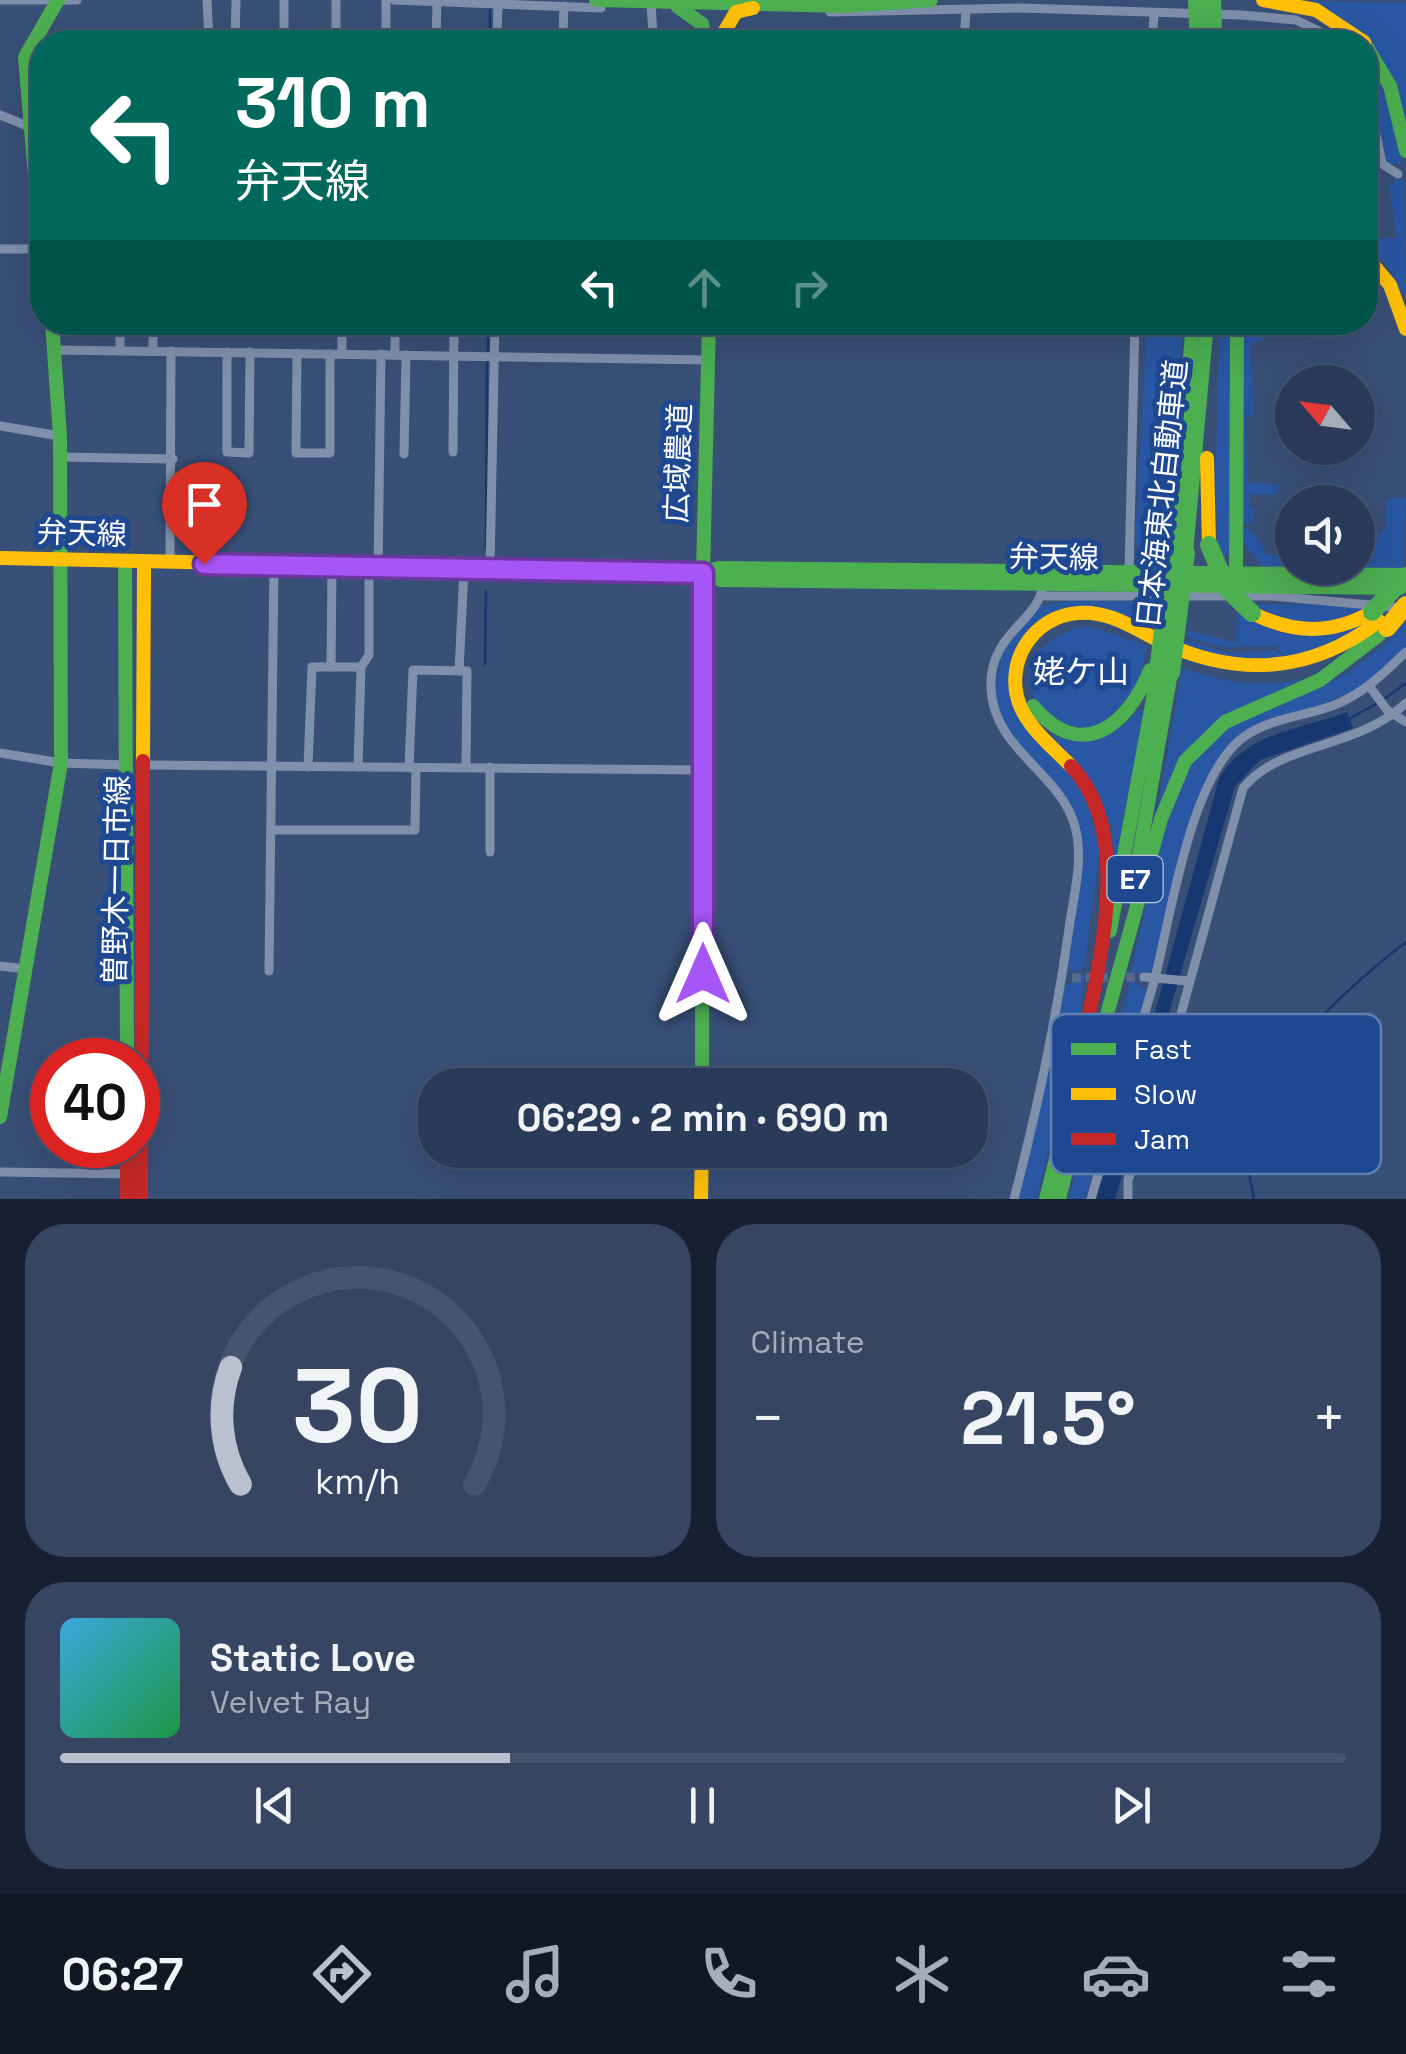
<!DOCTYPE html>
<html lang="en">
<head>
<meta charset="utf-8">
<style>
	:root { --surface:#2a3b59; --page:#364662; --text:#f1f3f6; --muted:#a5adba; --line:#46556f; --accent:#b9c1cf }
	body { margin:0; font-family:"Space Grotesk","Noto Sans JP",sans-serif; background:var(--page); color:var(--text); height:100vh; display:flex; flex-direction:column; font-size:38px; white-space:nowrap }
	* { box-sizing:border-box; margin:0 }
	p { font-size:32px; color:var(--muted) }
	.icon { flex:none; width:55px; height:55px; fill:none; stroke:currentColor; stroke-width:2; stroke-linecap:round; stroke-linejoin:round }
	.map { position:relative; height:1199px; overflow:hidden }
	.side { display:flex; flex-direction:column; gap:25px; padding:25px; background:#172031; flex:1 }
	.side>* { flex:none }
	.hud { position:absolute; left:30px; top:30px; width:1348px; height:305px; border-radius:40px; box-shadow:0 10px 40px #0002,0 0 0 2px var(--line); background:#00695c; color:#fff; overflow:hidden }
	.needle { width:65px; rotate:298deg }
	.buttons { position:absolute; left:1275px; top:365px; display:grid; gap:20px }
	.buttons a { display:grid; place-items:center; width:100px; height:100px; border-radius:50%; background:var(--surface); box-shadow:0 10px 40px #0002,0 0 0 2px var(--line); font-size:50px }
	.speed { position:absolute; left:30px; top:1038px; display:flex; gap:20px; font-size:50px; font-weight:700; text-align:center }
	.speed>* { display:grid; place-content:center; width:130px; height:130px; border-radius:50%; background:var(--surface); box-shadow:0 10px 40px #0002,0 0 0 2px var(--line); line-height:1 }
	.speed .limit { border:15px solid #d22; background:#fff; color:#111 }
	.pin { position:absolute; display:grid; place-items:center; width:85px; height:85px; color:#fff; margin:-102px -42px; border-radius:50% 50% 50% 0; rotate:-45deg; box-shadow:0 0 10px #0007 }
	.pin .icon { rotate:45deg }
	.me { position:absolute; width:110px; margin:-55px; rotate:0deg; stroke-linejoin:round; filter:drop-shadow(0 0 8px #0008) }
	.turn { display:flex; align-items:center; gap:35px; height:210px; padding:0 40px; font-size:45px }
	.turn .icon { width:130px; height:130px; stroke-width:2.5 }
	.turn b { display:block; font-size:70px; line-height:85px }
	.lanes { display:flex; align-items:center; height:95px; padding:0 40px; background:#0003; justify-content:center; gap:50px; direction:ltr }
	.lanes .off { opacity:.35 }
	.big { font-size:75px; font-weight:700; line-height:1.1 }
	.side .tile { flex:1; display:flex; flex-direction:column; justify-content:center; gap:15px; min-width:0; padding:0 35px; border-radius:40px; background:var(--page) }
	.side .dial { align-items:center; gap:0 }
	.dial svg { height:260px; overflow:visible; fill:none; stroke:var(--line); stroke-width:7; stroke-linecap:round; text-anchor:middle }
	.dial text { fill:var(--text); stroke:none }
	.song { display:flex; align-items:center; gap:30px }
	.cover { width:120px; height:120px; border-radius:15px; background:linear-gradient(135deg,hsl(200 70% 55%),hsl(140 70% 35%)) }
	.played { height:10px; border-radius:5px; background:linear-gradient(90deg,var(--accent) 35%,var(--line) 35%) }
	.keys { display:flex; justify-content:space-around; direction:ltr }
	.heat { display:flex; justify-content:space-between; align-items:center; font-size:55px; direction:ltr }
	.side .tiles { flex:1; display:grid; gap:25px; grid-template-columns:1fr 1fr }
	.tile:last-child { grid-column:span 2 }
	.trip { position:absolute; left:418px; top:1068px; width:570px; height:100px; border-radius:40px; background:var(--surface); box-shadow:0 10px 40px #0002,0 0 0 2px var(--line); font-weight:700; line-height:100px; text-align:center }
	.menu { display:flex; height:160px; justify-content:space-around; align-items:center; background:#111824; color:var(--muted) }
	.menu .icon { width:70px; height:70px }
	.menu .current { color:var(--accent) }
	.menu b { font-size:45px; color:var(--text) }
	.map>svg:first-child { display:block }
	.green { fill:#2957a3 }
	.water { fill:#173771 }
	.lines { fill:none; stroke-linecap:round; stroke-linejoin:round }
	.stream { stroke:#173771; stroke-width:2.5 }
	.street-tunnel { stroke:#56698b; stroke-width:9; stroke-dasharray:9 4.5; stroke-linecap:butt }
	.street { stroke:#8090aa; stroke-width:9 }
	.fast { stroke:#4caf50; stroke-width:14 }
	.slow { stroke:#ffc107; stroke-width:14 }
	.jam { stroke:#c62828; stroke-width:14 }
	.fast-bridge { stroke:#4caf50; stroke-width:18 }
	.slow-bridge { stroke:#ffc107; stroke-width:18 }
	.route-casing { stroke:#6d37a1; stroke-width:25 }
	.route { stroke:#a855f7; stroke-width:18 }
	.labels { text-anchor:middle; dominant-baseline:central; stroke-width:10; stroke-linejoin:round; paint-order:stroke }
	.shield { fill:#1e4891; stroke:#bcc8de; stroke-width:2.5 }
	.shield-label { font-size:28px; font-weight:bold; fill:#fff }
	.street-label { font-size:30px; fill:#fff; stroke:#1e4891 }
	.neighbourhood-label { font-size:32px; fill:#fff; stroke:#1e4891 }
	.key { fill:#1e4891; stroke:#627fb2; stroke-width:2.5 }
	.key-label { font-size:28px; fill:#fff }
</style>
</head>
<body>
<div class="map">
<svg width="1406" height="1199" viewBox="0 0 1406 1199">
	<rect width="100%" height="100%" fill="#384f77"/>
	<g class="green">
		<path d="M 1309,1 L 1406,3 L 1406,135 L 1379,53 Z"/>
		<path d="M 1365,52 L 1393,115 L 1402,164 L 1385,164 L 1365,75 Z"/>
		<path d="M 1404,178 L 1406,293 L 1403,296 L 1380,256 L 1365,247 L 1365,227 L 1380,238 L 1397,238 L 1389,185 Z"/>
		<path d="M 1147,323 L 1184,323 L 1160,555 L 1141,549 L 1135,542 Z"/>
		<path d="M 1220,323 L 1233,323 L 1231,554 L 1219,555 L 1215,493 Z"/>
		<path d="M 1244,323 L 1263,323 L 1265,338 L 1250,346 L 1254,415 L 1245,417 L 1248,483 L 1279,484 L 1277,495 L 1250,494 L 1250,506 L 1255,510 L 1252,521 L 1242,526 Z"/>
		<path d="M 1387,498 L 1406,498 L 1403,568 L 1265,570 L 1241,540 L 1243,527 C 1254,529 1263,544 1265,554 L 1278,555 L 1277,543 L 1282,540 L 1292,547 L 1292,568 L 1358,568 L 1358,543 L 1369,543 L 1385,529 Z"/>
		<path d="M 1076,600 L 1151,602 L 1149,628 L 1059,609 L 1007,685 L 1078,783 L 1101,838 L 1086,957 L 1083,969 L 1072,972 L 1068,967 L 1082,864 L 1065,796 L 1004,726 L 993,696 L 1004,644 L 1038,606 Z"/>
		<path d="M 1252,604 L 1373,605 C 1319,628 1304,631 1252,604 Z"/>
		<path d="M 1237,609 C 1284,648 1316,635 1370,623 C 1300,667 1263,669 1185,645 L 1185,640 L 1230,653 L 1275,650 L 1284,657 L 1277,646 L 1222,647 L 1187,637 L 1188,630 L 1236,643 Z"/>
		<path d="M 1406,619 L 1406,650 C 1387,666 1368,685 1344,695 C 1314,709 1280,715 1250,730 C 1192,757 1170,906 1154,966 L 1150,973 L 1130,974 L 1161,841 L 1192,760 L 1232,725 L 1348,673 L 1384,645 Z"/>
		<path d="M 1079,627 L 1093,627 L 1147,646 L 1138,689 L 1097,728 L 1062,726 C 1054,718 1040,708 1034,697 C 1015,663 1051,635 1079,627 Z"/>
		<path d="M 1182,668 C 1222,682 1259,688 1301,680 L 1231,713 L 1157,812 Z"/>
		<path d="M 1138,710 L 1144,710 L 1115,874 L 1111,826 L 1049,736 C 1086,741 1113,743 1138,710 Z"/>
		<path d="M 1085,972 L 1081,1011 L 1037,1199 L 1016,1199 L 1063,988 Z"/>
		<path d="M 1131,980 L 1147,990 L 1143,1012 L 1085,1199 L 1068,1199 Z"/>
	</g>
	<path class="water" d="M 1347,712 L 1353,728 L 1260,760 L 1235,786 L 1115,1199 L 1096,1199 L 1149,1034 L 1219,779 C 1244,733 1302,729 1347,712 Z"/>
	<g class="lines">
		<g class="stream">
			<path d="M 490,42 L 490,10"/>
			<path d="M 488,352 L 488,322"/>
			<path d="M 486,549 L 487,360"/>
			<path d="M 485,664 L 486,591"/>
			<path d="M 1383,700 L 1406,683"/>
			<path d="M 1349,719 L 1376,704"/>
			<path d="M 1254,1199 C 1250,1175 1243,1155 1247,1130 C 1257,1067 1357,980 1406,942"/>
		</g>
		<path class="street-tunnel" d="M 1072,978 L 1144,977"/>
		<g class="street">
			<path d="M 0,0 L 77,0"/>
			<path d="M 207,0 L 209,42"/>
			<path d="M 284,0 L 284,42"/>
			<path d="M 394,0 L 601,8"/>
			<path d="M 564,6 L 563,33 L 653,34 L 651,4"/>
			<path d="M 830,12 L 1022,8 L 1241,15 L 1296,20 L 1341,42"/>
			<path d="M 235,42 L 236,0"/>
			<path d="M 336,42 L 336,0"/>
			<path d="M 386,42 L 386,0"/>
			<path d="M 436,42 L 437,1"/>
			<path d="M 497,42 L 498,2"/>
			<path d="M 964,42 L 966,10"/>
			<path d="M 1152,42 L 1154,15"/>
			<path d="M 1365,81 L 1382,164 L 1398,174"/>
			<path d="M 0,115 L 30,127"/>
			<path d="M 0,249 L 42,249"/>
			<path d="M 120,322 L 120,351"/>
			<path d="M 56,350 L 709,360"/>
			<path d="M 153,351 L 153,322"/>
			<path d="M 227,352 L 227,452 L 249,453 L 250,352"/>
			<path d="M 297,353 L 296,453 L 330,453 L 330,354"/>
			<path d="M 342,354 L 342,322"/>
			<path d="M 395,354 L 395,322"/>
			<path d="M 0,426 L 60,436"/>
			<path d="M 453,452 L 454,322"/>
			<path d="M 404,454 L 406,355"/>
			<path d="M 61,457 L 173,459"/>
			<path d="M 170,563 L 171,351"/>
			<path d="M 378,568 L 381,354"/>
			<path d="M 490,568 L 495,322"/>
			<path d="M 1129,572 L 1135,322"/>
			<path d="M 1042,596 L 1272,596 L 1403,608"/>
			<path d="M 331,667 L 332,566"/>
			<path d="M 361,667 L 369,655 L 369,568"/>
			<path d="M 459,671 L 464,569"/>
			<path d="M 1370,687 L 1387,710 L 1406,722"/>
			<path d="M 0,753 L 61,763 L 128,765"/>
			<path d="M 145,765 L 703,770"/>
			<path d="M 308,767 L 312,667 L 361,667 L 358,767"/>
			<path d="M 490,767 L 490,852"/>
			<path d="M 409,768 L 413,670 L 467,671 L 466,767"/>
			<path d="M 272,830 L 415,830 L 416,768"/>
			<path d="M 0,966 L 25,969"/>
			<path d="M 269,971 L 274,564"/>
			<path d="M 1144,977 L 1155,978 C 1171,915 1191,773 1245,736 C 1269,719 1304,716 1332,706 C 1362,695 1383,674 1406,652"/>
			<path d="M 0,1172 L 132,1174"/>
			<path d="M 1014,1199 C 1038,1107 1057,1016 1070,922 C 1075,890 1084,855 1074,823 C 1057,771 994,749 991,689 C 988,632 1040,622 1043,584"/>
			<path d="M 1091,1199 L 1155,978 L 1188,981"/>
			<path d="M 1128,1199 L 1128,1180 L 1175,1036 L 1243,788 C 1282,741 1354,751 1406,703"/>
		</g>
		<g class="fast">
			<path d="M 596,0 L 845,6 L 931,0"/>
			<path d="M 677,6 L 702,24 L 705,38"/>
			<path d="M 1213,26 L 1213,42"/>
			<path d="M 1365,44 L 1390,86 L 1406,151"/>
			<path d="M 42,260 L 25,57 L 58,0"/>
			<path d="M 1173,552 L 1193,322"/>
			<path d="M 1186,553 L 1207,322"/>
			<path d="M 125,562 L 127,1060"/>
			<path d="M 663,572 L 703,573 L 719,568 L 1406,575"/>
			<path d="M 703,573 L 721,580 L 1400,588"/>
			<path d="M 1236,586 L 1237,322"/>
			<path d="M 1033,706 C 1081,763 1127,727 1150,670"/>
			<path d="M 1139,855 L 1171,673"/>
			<path d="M 1110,931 L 1158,672"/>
			<path d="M 1088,1083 L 1161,819 L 1185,761 L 1225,722 L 1320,680 L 1379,635"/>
			<path d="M 702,1085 L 703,573 L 709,322"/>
			<path d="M 0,1117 L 61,763 L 60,436 L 52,322"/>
			<path d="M 1046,1199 L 1080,1064"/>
			<path d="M 1059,1199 L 1090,1075"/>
		</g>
		<g class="slow">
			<path d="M 1263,0 L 1316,10 L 1364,42"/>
			<path d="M 720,39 L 736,12 L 753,8"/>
			<path d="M 1365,255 L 1390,285 L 1406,329"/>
			<path d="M 1207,458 L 1209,545"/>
			<path d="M 0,558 L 663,572"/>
			<path d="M 1252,613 C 1294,634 1331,635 1372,612"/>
			<path d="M 143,761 L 144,562"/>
			<path d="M 1071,766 C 1053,748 1032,731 1021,708 C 1002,665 1032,616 1078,613 C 1110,610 1136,630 1164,643 C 1240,678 1313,672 1379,621"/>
			<path d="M 701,1199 L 702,1150"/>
		</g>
		<g class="jam">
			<path d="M 1071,766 C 1140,837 1093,985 1077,1073"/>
			<path d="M 127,1145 L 127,1199"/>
			<path d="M 141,1199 L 143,761"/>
		</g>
		<g class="fast-bridge">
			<path d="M 1197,0 L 1198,26"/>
			<path d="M 1212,0 L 1213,26"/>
			<path d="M 1209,545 L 1228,590 L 1252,613"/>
			<path d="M 1372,612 L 1406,576"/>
			<path d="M 1158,671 L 1173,552"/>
			<path d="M 1171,673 L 1186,553"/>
		</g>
		<path class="slow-bridge" d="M 1387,628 L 1406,605"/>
	</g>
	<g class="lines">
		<defs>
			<path id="route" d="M 204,564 L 703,573 L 703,974"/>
		</defs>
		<use href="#route" class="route-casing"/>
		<use href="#route" class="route"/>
	</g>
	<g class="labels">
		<rect class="shield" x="1107.5" y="856" width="55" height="46" rx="8"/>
		<g class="shield-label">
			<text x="1135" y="879">E7</text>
		</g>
		<g class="street-label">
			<text transform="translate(678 463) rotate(-88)">広域農道</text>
			<text transform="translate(1162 494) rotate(-84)">日本海東北自動車道</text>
			<text transform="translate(82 533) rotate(2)">弁天線</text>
			<text transform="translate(1054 557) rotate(1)">弁天線</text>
			<text transform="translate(116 880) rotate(-89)">曽野木一日市線</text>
		</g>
		<g class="neighbourhood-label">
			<text x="1081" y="672">姥ケ山</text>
		</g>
	</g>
	<rect x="1051" y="1014" width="330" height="160" rx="15" class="key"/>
	<rect x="1071" y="1043" width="45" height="12" fill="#4caf50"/>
	<rect x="1071" y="1088" width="45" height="12" fill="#ffc107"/>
	<rect x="1071" y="1133" width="45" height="12" fill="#c62828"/>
	<g class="key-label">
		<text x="1134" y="1059">Fast</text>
		<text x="1134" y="1104">Slow</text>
		<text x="1134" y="1149">Jam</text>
	</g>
</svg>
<div class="buttons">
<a><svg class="needle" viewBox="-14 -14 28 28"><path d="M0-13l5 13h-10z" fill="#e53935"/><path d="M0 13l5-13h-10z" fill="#a5adba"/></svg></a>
<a><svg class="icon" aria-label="sound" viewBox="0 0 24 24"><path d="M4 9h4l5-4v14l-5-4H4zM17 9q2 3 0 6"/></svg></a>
</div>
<div class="speed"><div class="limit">40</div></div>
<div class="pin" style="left:204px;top:564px;background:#d93025"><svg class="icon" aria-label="arrive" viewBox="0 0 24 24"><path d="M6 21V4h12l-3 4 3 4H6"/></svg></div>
<svg class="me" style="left:703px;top:974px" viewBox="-20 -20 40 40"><path d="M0-17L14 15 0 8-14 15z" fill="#a855f7" stroke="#fff" stroke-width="4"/></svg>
<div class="trip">06:29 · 2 min · 690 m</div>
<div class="hud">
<div class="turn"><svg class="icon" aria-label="left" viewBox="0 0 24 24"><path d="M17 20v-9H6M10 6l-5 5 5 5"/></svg><div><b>310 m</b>弁天線</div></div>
<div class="lanes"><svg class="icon" aria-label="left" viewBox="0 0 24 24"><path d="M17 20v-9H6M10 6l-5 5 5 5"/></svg><svg class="icon off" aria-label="ahead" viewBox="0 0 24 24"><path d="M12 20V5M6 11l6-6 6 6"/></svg><svg class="icon off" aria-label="right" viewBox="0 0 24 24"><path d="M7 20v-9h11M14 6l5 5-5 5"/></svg></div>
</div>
</div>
<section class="side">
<div class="tiles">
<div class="tile dial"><svg viewBox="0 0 100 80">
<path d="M14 69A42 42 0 1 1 86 69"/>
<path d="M14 69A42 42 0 0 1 11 33" stroke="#b9c1cf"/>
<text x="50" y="56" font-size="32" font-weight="700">30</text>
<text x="50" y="72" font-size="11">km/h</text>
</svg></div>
<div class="tile"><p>Climate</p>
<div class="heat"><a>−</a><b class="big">21.5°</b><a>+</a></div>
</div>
<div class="tile">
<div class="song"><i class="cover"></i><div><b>Static Love</b><p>Velvet Ray</p></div></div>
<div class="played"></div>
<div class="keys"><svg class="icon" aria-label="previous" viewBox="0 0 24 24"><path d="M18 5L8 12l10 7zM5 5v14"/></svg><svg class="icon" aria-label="pause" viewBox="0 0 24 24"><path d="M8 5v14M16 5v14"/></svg><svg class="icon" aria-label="next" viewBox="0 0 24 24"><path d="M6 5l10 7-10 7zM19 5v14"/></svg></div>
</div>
</div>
</section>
<nav class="menu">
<b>06:27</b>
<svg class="icon current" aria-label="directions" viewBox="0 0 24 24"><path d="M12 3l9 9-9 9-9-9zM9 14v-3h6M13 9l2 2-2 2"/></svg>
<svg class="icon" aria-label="music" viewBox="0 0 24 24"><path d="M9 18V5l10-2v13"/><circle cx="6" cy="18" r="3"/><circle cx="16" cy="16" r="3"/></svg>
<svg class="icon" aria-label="phone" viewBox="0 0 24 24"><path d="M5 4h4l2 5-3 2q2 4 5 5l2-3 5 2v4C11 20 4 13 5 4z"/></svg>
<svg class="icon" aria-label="climate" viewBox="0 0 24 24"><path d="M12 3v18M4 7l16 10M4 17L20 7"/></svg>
<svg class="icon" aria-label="car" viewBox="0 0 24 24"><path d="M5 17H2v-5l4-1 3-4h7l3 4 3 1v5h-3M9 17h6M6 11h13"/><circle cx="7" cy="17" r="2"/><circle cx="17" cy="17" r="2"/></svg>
<svg class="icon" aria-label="filters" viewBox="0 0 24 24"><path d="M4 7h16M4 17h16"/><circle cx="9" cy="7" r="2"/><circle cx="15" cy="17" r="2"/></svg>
</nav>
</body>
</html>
